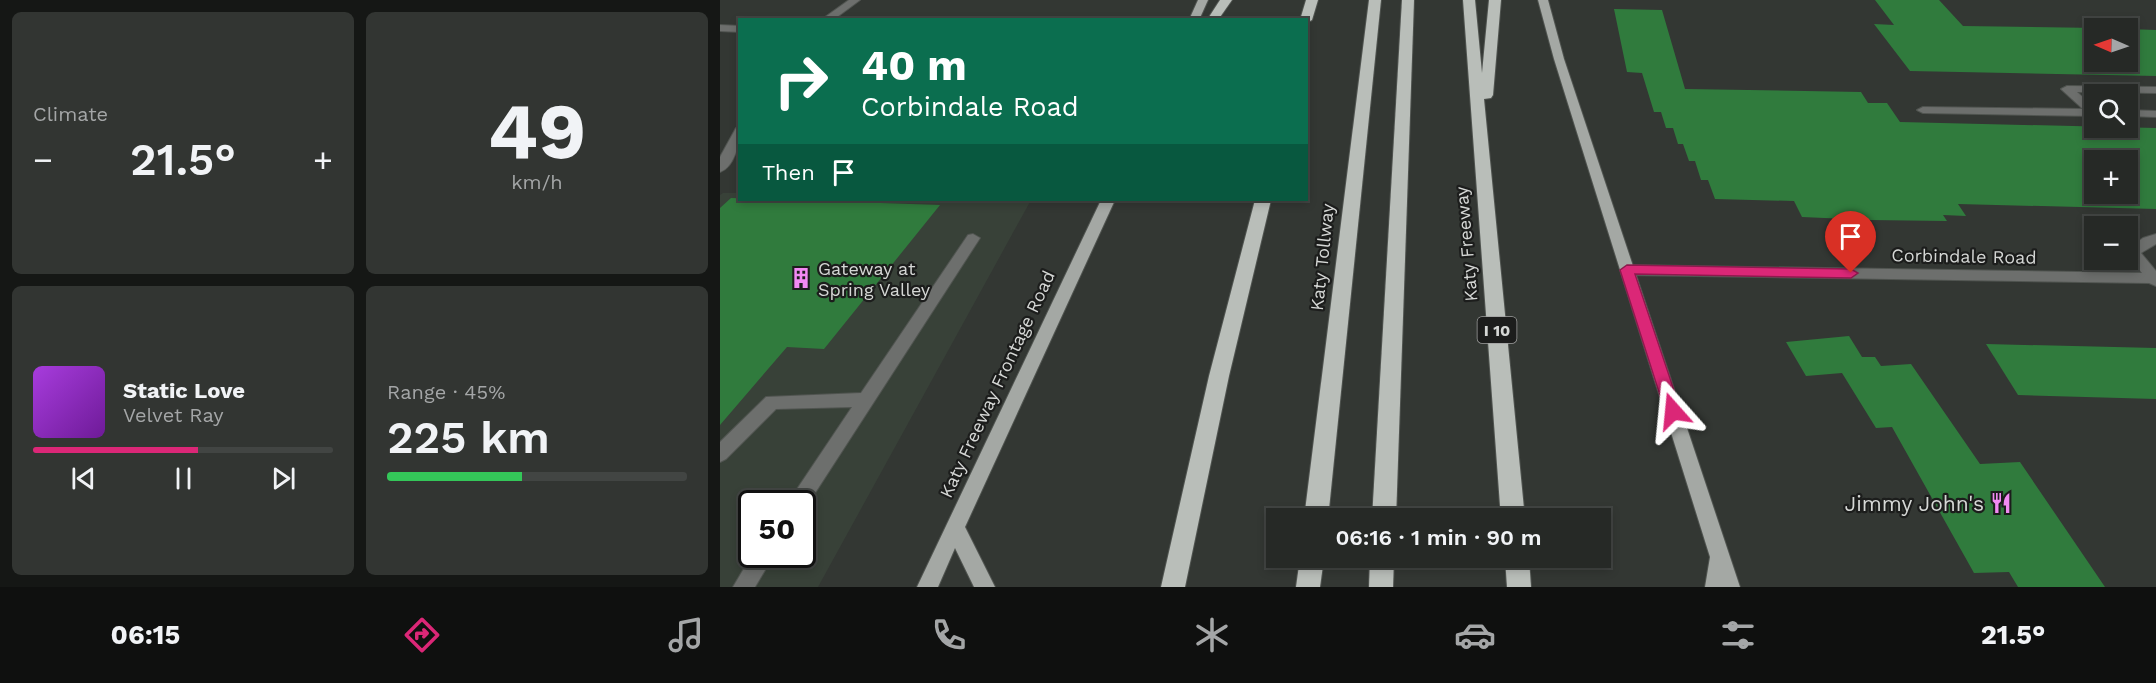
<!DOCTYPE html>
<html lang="en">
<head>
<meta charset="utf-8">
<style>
	:root { --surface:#262926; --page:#323532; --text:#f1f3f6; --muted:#a4a6a7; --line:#424543; --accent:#db2777 }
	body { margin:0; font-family:"Work Sans",sans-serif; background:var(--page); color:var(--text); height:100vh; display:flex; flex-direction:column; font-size:22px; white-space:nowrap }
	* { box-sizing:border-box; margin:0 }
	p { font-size:20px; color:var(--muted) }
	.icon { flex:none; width:33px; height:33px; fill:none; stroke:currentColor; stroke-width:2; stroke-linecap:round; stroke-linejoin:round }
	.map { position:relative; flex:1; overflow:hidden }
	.details { display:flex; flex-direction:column; gap:12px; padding:12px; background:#151715; width:720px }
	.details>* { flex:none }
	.top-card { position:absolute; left:18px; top:18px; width:570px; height:183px; border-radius:0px; box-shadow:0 3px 9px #0003,0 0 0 2px var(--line); background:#0b6e4f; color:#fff; overflow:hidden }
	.needle { width:39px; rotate:272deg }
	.buttons { position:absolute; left:1364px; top:18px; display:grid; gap:12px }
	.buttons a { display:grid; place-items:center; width:54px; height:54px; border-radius:0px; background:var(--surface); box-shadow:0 3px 9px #0003,0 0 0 2px var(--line); font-size:30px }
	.speed { position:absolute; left:18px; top:490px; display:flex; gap:12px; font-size:30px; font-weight:700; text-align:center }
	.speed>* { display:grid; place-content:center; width:78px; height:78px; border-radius:50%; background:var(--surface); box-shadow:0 3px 9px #0003,0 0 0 2px var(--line); line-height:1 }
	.speed .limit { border:3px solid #111; border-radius:9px; background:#fff; color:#111 }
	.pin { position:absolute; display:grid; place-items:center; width:51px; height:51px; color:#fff; margin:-62px -26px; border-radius:50% 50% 50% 0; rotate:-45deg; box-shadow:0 0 6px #0007 }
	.pin .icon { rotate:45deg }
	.me { position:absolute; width:66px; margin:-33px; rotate:342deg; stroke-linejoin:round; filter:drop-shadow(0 0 4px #0008) }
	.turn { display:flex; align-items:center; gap:21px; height:126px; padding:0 24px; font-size:27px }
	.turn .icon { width:78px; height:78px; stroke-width:2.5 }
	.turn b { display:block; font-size:42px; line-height:51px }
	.then { display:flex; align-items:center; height:57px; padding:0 24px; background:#0003; gap:12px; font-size:22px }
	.big { font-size:45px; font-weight:600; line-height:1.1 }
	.details .card { flex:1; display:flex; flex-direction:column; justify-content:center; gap:9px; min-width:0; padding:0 21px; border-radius:9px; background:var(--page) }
	.details .dial { align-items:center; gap:0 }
	.dial b { font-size:78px; line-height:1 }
	.song { display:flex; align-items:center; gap:18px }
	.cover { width:72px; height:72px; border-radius:9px; background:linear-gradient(135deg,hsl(280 70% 55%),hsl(280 70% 35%)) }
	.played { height:6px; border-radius:3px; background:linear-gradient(90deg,var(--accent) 55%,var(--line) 55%) }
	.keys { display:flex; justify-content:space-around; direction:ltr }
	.heat { display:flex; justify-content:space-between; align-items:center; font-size:33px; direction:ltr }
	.charge { height:9px; border-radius:4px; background:linear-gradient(90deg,#34c759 45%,var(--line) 0) }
	.details .tiles { flex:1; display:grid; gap:12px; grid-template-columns:repeat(2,1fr) }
	.trip { position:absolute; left:546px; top:508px; width:345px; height:60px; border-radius:0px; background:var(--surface); box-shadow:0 3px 9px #0003,0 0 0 2px var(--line); font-weight:600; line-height:60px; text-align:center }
	.dock { display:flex; height:96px; justify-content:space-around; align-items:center; background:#0f100f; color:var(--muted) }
	.dock .icon { width:42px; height:42px }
	.dock .selected { color:var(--accent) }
	.dock b { font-size:27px; color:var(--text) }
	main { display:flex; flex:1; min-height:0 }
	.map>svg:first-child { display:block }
	.built { fill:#384138; fill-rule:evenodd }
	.building { fill:#307b3d; fill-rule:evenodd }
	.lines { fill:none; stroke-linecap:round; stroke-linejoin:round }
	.minor-casing { stroke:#505450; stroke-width:2 }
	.major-casing { stroke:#505450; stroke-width:2 }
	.highway-casing { stroke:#505450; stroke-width:2 }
	.minor { fill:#6d6f6d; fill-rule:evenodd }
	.major { fill:#a4a8a4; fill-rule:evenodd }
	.highway { fill:#b9beb9; fill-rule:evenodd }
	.route { fill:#db2777; stroke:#8e194d; stroke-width:1.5 }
	.labels { text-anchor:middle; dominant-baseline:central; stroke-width:4.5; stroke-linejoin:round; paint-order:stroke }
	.shield { fill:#1c1d1c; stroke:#9e9f9e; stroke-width:1.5 }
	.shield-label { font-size:16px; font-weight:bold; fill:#d5d7d5 }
	.street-label { font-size:18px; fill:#d5d7d5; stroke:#1c1d1c }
	.poi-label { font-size:18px; fill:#d5d7d5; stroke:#1c1d1c; text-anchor:start }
	.near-poi-label { font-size:21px; fill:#d5d7d5; stroke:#1c1d1c; text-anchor:end }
</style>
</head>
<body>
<main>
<section class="details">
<div class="tiles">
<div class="card"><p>Climate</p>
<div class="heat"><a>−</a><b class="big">21.5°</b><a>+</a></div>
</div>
<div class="card dial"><b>49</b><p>km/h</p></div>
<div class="card">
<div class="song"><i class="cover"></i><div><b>Static Love</b><p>Velvet Ray</p></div></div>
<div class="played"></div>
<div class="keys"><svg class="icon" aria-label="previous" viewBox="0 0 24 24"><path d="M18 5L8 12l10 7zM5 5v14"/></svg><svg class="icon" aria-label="pause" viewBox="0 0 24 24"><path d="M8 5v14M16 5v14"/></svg><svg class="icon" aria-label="next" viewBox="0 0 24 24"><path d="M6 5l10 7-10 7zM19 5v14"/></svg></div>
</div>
<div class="card"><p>Range · 45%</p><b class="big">225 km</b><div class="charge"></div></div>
</div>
</section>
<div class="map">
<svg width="1436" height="587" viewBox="0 0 1436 587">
	<rect width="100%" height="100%" fill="#333733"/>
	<path class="built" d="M 3,193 L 19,193 L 20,200 L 311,200 L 98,587 L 0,587 L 0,195 ZM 32,504 L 82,504 L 82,555 L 32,555 Z"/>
	<g class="building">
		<path d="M 1155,0 L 1219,0 L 1243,26 L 1378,28 L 1374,28 L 1374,62 L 1407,62 L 1407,29 L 1436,30 L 1436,76 L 1190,71 L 1154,24 L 1174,25 Z"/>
		<path d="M 894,9 L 942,10 L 965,89 L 1141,92 L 1148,103 L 1167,103 L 1180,122 L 1436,128 L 1436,209 L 1238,204 L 1246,216 L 1223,215 L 1227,221 L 1150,220 L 1082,217 L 1074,201 L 995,199 L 988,180 L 981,180 L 975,161 L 969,161 L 963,144 L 958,144 L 953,128 L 946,128 L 941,112 L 934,112 L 922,73 L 907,72 ZM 1374,160 L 1407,160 L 1407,194 L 1374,194 Z"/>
		<path d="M 11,198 L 220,205 L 104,349 L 67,347 L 0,425 L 0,208 Z"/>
		<path d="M 1129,336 L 1142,357 L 1155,357 L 1161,366 L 1191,364 L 1260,464 L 1300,462 L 1385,587 L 1298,587 L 1289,572 L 1254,573 L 1172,427 L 1156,428 L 1122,373 L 1086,376 L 1066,342 Z"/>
		<path d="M 1266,344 L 1436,348 L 1436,399 L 1298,395 Z"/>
	</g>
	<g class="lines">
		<defs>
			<g id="minor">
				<path d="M 129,0 L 140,0 L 113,20 L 101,20 Z"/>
				<path d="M 0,25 L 20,26 L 20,32 L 0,31 Z"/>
				<path d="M 1347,86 L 1436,87 L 1436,93 L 1357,92 L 1374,107 L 1374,116 L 1203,113 L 1197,110 L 1203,107 L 1363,109 L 1341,89 Z"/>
				<path d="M 1407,110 L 1436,111 L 1436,117 L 1407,116 Z"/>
				<path d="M 16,128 L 20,128 C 20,141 15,167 0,172 L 0,157 Z"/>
				<path d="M 253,234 L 260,238 L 84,510 L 82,504 L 67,504 L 132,407 L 56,409 L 6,459 L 0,462 L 0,442 L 46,397 L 141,393 L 248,235 Z"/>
				<path d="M 1436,234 L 1436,244 L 1421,253 L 1436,271 L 1436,286 L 1429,283 L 907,275 L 900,270 L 907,265 L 1422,273 L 1408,255 L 1407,250 L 1423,238 Z"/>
				<path d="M 32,555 L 54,555 L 35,587 L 13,587 Z"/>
			</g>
			<g id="major">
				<path d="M 478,0 L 488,0 L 479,20 L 469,20 Z"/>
				<path d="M 818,0 L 828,0 L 844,59 L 1020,587 L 985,587 L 990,557 L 834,59 Z"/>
				<path d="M 381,200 L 395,200 L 245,527 L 275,587 L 254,587 L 235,548 L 218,587 L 197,587 Z"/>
			</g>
			<g id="highway">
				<path d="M 500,0 L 512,0 L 498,20 L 487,20 Z"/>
				<path d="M 586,0 L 598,0 L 592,20 L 586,23 L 586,20 L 580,20 Z"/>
				<path d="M 649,0 L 661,0 L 608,519 L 584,519 Z"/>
				<path d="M 682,0 L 694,0 L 676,519 L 652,519 Z"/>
				<path d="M 743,0 L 755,0 L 762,73 L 769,0 L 781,0 L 773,95 L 771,98 L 764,99 L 805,519 L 781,519 Z"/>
				<path d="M 535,200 L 551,200 L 509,376 L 465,587 L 441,587 L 489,376 Z"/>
				<path d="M 580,558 L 604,558 L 600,587 L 576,587 Z"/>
				<path d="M 650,558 L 674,558 L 673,587 L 649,587 Z"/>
				<path d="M 785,558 L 809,558 L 811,587 L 787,587 Z"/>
			</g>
		</defs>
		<use href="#minor" class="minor-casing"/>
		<use href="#major" class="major-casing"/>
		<use href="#highway" class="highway-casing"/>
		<use href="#minor" class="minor"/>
		<use href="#major" class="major"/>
		<use href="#highway" class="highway"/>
	</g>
	<path class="route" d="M 907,265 L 1131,269 L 1138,273 L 1131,278 L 915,274 L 961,411 L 958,415 L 953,417 L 947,415 L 945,411 L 900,270 Z"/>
	<defs>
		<symbol id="building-bare" viewBox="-9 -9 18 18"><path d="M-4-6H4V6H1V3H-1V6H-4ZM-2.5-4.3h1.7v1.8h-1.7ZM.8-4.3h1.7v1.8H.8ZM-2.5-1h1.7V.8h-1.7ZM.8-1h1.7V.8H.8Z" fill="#f28af3" stroke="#1c1d1c" stroke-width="2.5" paint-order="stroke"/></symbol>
		<symbol id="restaurant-bare" viewBox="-9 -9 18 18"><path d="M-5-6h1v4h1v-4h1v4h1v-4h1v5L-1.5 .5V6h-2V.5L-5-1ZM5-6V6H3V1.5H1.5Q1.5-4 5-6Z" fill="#f28af3" stroke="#1c1d1c" stroke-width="2.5" paint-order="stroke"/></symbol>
	</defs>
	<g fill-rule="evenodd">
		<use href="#building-bare" x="66" y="263" width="30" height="30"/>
		<use href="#restaurant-bare" x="1266" y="488" width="30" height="30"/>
	</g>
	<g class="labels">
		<rect class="shield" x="757.5" y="317" width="39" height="26" rx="4.5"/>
		<g class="shield-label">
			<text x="777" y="330">I 10</text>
		</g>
		<g class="street-label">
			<text transform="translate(746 244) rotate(-95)">Katy Freeway</text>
			<text transform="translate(1244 256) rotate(1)">Corbindale Road</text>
			<text transform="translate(602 257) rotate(-84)">Katy Tollway</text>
			<text transform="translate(277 384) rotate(-65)">Katy Freeway Frontage Road</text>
		</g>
		<g class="poi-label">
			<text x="98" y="268">Gateway at<tspan x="98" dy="21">Spring Valley</tspan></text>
		</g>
		<g class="near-poi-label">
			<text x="1264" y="503">Jimmy John's</text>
		</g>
	</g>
</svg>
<div class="buttons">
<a><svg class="needle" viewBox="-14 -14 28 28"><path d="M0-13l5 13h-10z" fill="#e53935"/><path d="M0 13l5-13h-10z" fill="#a4a6a7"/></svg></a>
<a><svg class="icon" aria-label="search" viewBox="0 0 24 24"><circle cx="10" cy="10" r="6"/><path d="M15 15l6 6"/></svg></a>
<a>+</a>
<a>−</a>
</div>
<div class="speed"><div class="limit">50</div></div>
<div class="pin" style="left:1131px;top:273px;background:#d93025"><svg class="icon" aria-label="arrive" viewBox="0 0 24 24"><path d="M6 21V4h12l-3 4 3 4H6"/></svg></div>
<svg class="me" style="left:953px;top:411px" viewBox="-20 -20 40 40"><path d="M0-17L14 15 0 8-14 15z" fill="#db2777" stroke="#fff" stroke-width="4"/></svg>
<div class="trip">06:16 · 1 min · 90 m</div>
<div class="top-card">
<div class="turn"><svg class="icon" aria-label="right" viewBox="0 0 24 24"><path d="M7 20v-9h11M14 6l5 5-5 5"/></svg><div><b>40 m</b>Corbindale Road</div></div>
<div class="then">Then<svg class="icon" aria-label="arrive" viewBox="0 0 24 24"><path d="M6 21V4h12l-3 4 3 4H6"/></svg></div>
</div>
</div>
</main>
<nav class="dock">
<b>06:15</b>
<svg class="icon selected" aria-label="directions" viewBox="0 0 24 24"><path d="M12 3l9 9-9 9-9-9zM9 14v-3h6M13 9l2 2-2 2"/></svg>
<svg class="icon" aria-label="music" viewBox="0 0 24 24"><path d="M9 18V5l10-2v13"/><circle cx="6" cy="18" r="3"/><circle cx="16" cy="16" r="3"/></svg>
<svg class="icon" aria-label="phone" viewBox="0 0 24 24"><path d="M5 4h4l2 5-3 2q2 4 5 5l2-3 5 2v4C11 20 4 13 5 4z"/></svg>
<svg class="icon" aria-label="climate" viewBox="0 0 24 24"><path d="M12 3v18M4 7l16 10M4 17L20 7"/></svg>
<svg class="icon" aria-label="car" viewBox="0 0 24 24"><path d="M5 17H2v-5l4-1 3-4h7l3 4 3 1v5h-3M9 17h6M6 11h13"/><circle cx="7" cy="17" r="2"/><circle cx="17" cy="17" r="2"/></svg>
<svg class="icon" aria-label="filters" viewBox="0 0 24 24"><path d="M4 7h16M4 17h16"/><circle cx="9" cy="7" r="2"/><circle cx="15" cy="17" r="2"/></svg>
<b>21.5°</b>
</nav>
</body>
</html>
